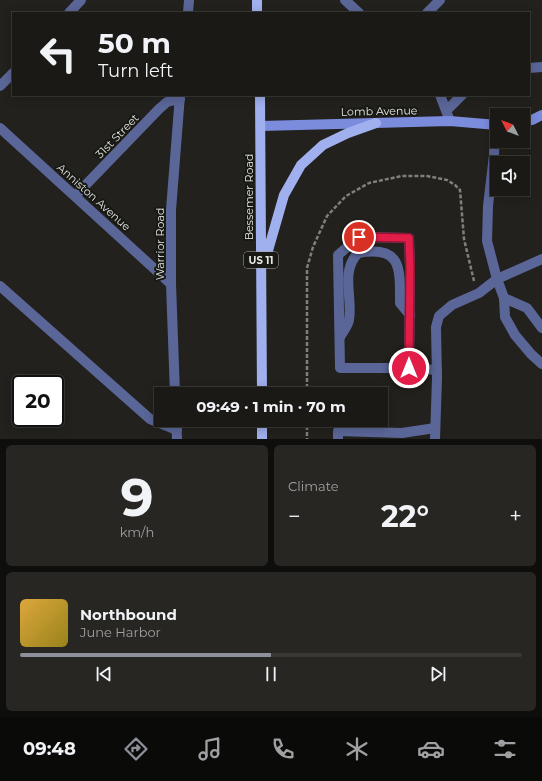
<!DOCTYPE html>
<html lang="en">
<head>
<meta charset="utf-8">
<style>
	:root { --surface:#1a1916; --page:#272623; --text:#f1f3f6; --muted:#9fa0a1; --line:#383835; --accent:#8c9099 }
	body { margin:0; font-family:Montserrat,sans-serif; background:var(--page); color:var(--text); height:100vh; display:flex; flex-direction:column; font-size:15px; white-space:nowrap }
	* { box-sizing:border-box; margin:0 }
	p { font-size:13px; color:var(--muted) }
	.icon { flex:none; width:22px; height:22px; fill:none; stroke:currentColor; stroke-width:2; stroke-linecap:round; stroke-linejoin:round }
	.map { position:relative; height:439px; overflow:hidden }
	.drawer { display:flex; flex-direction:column; gap:6px; padding:6px; background:#0e0e0c; flex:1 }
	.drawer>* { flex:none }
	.hud { position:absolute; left:12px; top:12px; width:518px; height:84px; border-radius:0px; box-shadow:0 2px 10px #0003,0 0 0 1px var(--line); background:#1a1916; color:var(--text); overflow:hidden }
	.needle { width:26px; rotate:312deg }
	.tools { position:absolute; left:490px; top:108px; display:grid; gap:8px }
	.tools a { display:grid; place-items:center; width:40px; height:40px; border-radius:0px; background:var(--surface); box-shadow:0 2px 10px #0003,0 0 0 1px var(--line); font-size:20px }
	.speed { position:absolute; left:12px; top:375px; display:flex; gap:8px; font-size:20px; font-weight:700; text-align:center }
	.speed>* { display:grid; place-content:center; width:52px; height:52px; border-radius:50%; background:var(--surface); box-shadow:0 2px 10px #0003,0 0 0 1px var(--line); line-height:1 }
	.speed .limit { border:2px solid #111; border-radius:6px; background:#fff; color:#111 }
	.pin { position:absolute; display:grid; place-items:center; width:34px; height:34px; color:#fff; margin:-17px; border:2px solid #fff; border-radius:50%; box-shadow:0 1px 4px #0007 }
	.me { position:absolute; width:44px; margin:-22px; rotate:0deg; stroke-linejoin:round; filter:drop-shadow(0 0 3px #0008) }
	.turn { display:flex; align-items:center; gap:14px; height:84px; padding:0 20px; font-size:18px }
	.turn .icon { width:52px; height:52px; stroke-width:2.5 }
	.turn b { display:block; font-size:28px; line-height:34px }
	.big { font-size:30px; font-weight:700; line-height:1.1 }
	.drawer .tile { flex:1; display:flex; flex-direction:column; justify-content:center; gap:6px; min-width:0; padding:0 14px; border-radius:6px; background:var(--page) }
	.drawer .dial { align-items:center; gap:0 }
	.dial b { font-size:52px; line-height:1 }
	.song { display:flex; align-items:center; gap:12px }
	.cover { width:48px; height:48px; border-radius:6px; background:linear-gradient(135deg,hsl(40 70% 55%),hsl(50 70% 35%)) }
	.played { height:4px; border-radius:2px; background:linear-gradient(90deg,var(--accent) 50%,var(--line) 50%) }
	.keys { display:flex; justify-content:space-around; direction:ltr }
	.heat { display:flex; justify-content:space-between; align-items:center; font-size:22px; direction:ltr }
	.drawer .tiles { flex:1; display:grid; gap:6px; grid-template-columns:1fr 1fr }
	.tile:last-child { grid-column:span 2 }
	.trip { position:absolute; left:154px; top:387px; width:234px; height:40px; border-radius:0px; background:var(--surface); box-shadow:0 2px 10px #0003,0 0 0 1px var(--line); font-weight:700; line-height:40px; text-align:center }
	.menu { display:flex; height:64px; justify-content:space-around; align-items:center; background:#0a0a09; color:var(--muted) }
	.menu .icon { width:28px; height:28px }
	.menu .active { color:var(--accent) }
	.menu b { font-size:18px; color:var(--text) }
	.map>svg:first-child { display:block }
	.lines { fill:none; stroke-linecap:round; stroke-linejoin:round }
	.path { stroke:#807f7c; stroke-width:2.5; stroke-dasharray:4 2; stroke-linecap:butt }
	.lane { stroke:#5b6698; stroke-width:10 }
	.street { stroke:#5b6698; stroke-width:10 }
	.secondary { stroke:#7c8cdd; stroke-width:10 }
	.primary { stroke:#a0afed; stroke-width:10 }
	.route-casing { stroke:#92132f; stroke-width:10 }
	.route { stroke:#e11d48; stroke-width:7 }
	.labels { text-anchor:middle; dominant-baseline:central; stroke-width:4; stroke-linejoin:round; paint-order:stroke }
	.shield { fill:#181814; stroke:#a9a9a6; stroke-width:1 }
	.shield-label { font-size:10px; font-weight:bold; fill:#e7e7e4 }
	.street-label { font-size:11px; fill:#e7e7e4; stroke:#181814 }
</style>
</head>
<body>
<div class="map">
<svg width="542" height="439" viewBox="0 0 542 439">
	<rect width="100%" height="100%" fill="#22211d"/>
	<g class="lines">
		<g class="path">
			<path d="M 307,394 L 307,268 L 313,247 L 327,216 L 346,196 L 369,183 L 402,176 L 427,176 L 447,180 L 455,185 L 460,190 L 464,239 L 474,281"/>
			<path d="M 307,420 L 307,439"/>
		</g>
		<g class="lane">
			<path d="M 69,13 L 81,0"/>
			<path d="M 427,13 L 440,0"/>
			<path d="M 529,68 L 542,67"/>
			<path d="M 0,86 L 13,73"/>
			<path d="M 447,110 L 462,95"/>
			<path d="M 0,286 L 150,419 L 177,430"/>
			<path d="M 340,337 C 343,332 348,326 349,320 C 353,297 340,272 358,253 C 402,245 400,268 400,303 L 410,315"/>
			<path d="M 409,368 L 410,267 L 409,238 L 359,237 L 338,255 L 340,368 L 409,368 L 437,370"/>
			<path d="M 338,439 L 338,431 L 402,433 L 435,428"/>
			<path d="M 435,439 L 437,378 L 436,327 L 439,316 L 452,305 L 479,293 L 497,279 L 542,259"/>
		</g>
		<g class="street">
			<path d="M 345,0 L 359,13"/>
			<path d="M 188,13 L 189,0"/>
			<path d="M 440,95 L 450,121"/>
			<path d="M 495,125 L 494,155 L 488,206 L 487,241 L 497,279 L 504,298 L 505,317 L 515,335 L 531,354 L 542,364"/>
			<path d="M 0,128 L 171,284"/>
			<path d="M 75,196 L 159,109 L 167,102 L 180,99"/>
			<path d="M 504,298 L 527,308 L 542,328"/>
			<path d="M 175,394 L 171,284 L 171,210 L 180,95"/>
			<path d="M 176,420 L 177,439"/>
		</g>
		<g class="secondary">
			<path d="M 523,121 L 532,120 L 542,115"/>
			<path d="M 261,126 L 450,121 L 497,125"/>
		</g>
		<g class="primary">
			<path d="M 257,0 L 257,13"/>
			<path d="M 260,95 L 262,394"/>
			<path d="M 265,261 L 284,195 L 301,165 L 323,145 L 348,133 L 376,123"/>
			<path d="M 262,420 L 262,439"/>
		</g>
	</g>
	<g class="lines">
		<defs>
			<path id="route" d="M 359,237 L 409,238 L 410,267 L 409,368"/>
		</defs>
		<use href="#route" class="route-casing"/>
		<use href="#route" class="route"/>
	</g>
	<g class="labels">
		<rect class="shield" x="244" y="252" width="34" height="16" rx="3"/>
		<g class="shield-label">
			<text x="261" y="260">US 11</text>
		</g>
		<g class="street-label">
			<text transform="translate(379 111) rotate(-1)">Lomb Avenue</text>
			<text transform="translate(117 136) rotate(-46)">31st Street</text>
			<text transform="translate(94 197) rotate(42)">Anniston Avenue</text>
			<text transform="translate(249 197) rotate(-90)">Bessemer Road</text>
			<text transform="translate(160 244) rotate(-90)">Warrior Road</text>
		</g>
	</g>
</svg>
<div class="tools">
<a><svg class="needle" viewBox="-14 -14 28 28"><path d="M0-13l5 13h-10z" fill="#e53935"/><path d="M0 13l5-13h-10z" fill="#9fa0a1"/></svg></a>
<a><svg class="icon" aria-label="sound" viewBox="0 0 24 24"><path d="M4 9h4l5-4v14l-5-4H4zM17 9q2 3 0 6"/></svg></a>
</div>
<div class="speed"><div class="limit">20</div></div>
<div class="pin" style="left:359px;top:237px;background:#d93025"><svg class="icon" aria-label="arrive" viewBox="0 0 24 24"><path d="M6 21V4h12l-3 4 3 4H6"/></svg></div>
<svg class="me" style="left:409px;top:368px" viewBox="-20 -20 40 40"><circle r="17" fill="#e11d48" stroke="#fff" stroke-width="3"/><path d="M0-11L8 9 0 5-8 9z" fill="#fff"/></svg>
<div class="trip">09:49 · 1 min · 70 m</div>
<div class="hud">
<div class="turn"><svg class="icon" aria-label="left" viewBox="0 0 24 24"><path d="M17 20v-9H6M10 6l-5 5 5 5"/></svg><div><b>50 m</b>Turn left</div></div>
</div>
</div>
<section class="drawer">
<div class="tiles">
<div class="tile dial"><b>9</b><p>km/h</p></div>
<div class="tile"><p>Climate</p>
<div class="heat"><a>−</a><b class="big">22°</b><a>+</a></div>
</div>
<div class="tile">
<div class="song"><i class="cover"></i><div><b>Northbound</b><p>June Harbor</p></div></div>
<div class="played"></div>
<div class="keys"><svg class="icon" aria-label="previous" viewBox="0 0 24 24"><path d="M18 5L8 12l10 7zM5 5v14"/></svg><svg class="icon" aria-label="pause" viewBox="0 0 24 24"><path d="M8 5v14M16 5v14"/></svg><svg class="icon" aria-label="next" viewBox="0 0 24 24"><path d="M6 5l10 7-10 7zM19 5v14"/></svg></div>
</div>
</div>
</section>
<nav class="menu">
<b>09:48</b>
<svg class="icon active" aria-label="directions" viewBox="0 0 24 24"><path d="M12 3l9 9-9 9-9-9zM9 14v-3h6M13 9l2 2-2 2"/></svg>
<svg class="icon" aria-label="music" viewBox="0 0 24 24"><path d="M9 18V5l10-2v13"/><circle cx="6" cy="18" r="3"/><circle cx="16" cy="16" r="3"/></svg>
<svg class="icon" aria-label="phone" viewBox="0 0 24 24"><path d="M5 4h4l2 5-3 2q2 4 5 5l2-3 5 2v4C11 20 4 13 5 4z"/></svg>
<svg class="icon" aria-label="climate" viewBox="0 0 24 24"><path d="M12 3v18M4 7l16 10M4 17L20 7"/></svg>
<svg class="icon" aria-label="car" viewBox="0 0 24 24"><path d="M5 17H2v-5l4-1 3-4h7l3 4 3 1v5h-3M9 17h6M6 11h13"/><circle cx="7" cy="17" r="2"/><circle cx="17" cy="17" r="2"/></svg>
<svg class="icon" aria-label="filters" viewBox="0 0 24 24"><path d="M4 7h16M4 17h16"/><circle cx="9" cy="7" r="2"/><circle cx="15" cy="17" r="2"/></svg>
</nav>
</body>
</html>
